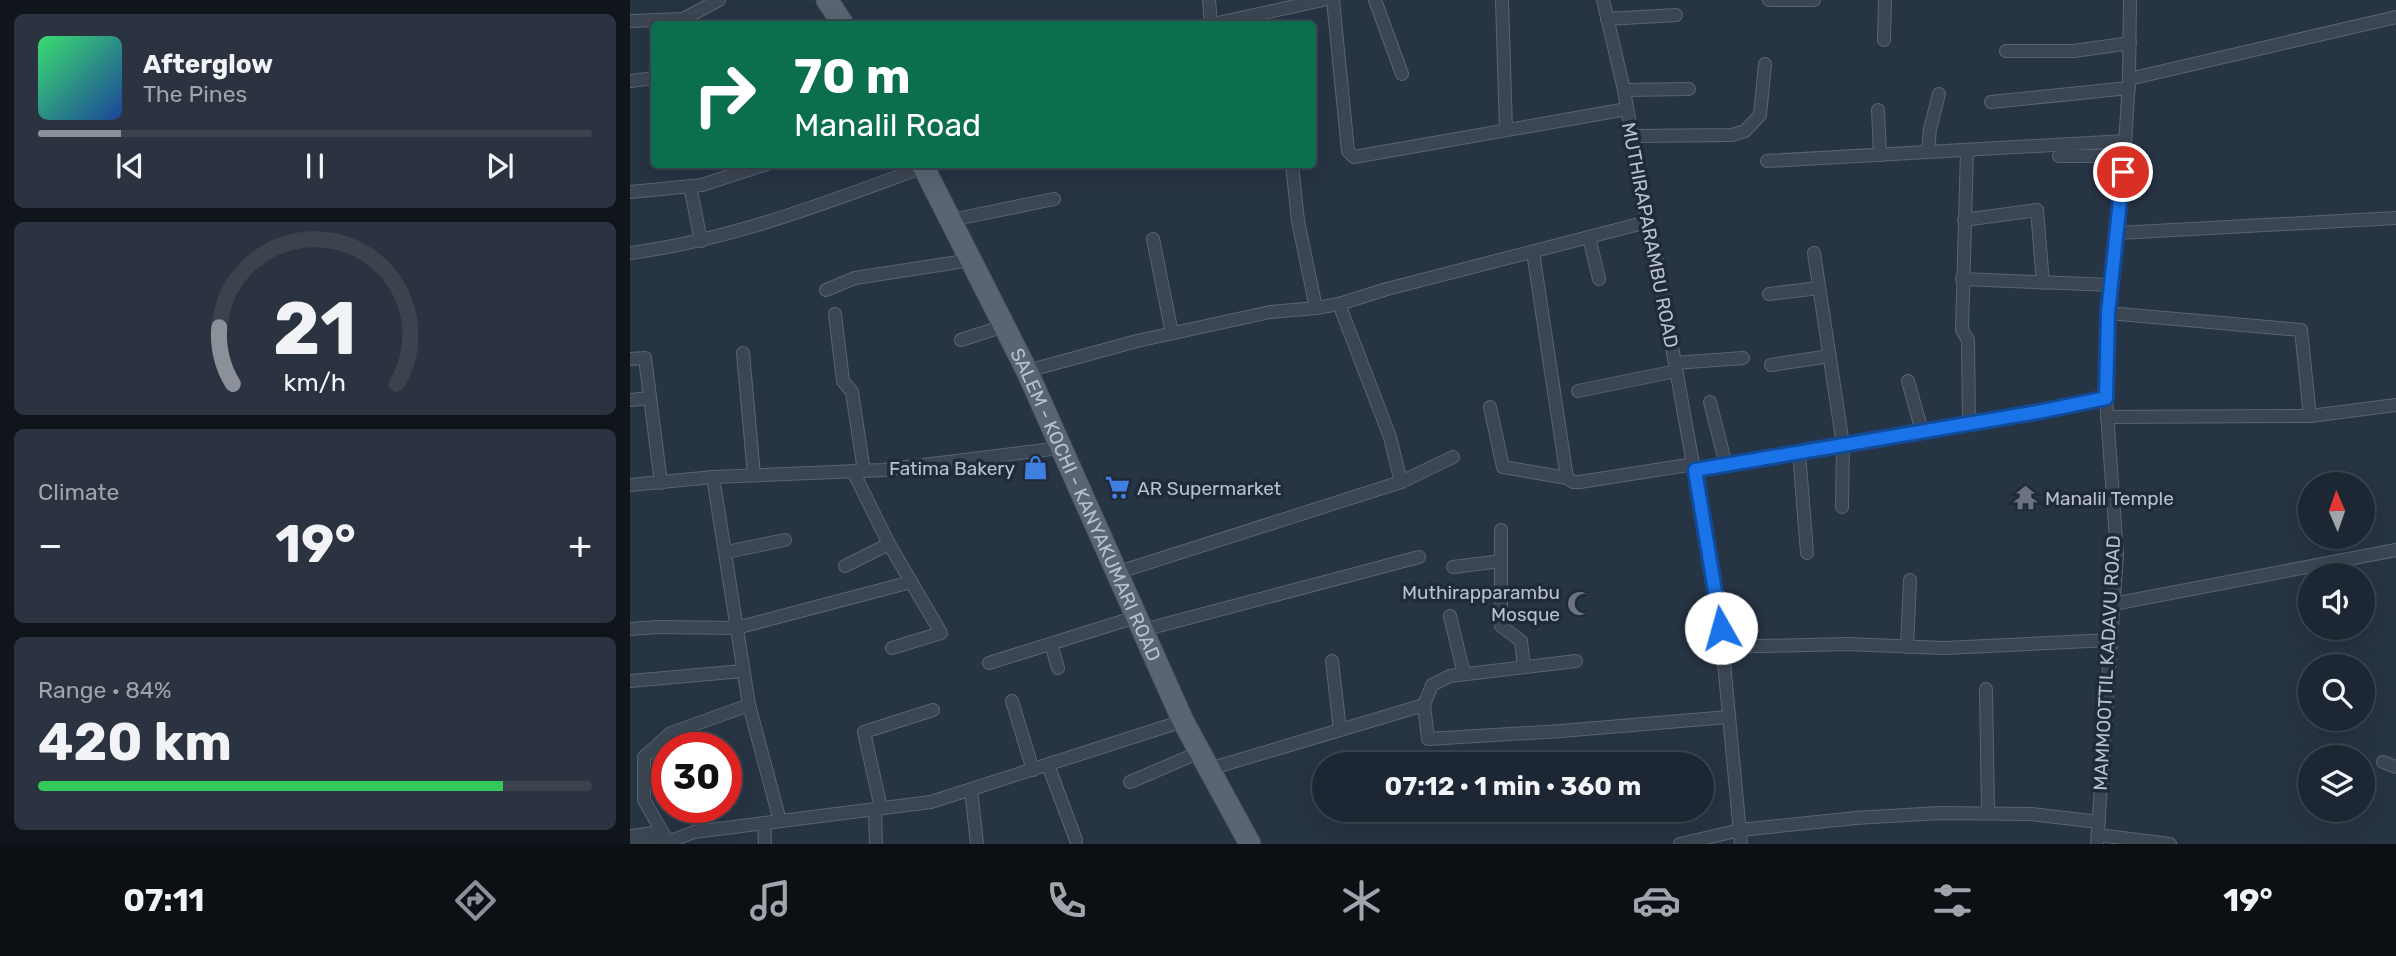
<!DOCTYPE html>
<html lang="en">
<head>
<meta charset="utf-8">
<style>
	:root { --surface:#1d2733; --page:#2a333f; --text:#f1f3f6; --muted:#a0a5ac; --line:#3b444e; --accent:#8c9099 }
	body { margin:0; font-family:Rubik,sans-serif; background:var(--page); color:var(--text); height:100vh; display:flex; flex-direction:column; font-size:26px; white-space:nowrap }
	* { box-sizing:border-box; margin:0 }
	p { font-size:23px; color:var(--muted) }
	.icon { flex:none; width:38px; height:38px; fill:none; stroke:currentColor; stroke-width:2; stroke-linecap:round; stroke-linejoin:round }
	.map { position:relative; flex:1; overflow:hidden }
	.drawer { display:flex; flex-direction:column; gap:14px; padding:14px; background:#10151c; width:630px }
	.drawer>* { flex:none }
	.hud { position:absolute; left:21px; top:21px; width:665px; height:147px; border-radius:7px; box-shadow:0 7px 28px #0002,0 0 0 2px var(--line); background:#0b6e4f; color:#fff; overflow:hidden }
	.needle { width:46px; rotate:358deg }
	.controls { position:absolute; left:1668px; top:472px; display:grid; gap:14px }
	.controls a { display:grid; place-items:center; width:77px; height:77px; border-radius:50%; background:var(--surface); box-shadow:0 7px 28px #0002,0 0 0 2px var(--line); font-size:35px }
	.speed { position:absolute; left:21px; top:732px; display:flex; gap:14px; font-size:35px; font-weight:700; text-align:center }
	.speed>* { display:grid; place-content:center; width:91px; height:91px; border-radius:50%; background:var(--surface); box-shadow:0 7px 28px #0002,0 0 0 2px var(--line); line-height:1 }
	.speed .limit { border:10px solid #d22; background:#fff; color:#111 }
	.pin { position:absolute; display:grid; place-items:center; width:60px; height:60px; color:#fff; margin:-30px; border:4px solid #fff; border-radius:50%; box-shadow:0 2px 7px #0007 }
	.me { position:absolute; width:77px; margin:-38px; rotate:353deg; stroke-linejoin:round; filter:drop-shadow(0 0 5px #0008) }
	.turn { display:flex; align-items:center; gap:24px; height:147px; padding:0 28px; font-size:32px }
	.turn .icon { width:91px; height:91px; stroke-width:2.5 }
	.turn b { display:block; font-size:49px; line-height:60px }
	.big { font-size:52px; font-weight:700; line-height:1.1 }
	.drawer .card { flex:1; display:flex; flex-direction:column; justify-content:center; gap:10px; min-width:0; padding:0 24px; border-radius:10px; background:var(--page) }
	.drawer .dial { align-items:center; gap:0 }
	.dial svg { height:182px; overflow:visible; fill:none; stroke:var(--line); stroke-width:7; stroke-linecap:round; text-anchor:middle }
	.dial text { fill:var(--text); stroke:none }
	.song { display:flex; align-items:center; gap:21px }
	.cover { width:84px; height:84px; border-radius:10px; background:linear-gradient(135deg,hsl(140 70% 55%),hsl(220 70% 35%)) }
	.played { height:7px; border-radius:4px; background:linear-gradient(90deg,var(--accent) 15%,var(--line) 15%) }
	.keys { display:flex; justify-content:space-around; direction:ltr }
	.heat { display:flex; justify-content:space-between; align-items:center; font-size:38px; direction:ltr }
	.charge { height:10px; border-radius:5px; background:linear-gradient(90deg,#34c759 84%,var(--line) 0) }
	.trip { position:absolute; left:682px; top:752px; width:402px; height:70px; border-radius:35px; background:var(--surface); box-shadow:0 7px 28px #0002,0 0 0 2px var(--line); font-weight:700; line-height:70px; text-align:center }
	.tab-bar { display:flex; height:112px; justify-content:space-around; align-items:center; background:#0c1014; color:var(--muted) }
	.tab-bar .icon { width:49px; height:49px }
	.tab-bar .selected { color:var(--accent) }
	.tab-bar b { font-size:32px; color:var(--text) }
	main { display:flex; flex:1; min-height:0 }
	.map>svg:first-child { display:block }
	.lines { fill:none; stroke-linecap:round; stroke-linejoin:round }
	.street-casing { stroke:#5a6371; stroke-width:14 }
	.primary-casing { stroke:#485160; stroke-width:23 }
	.street { stroke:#3c4653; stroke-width:12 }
	.primary { stroke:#5a6573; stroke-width:21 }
	.route-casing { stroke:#114b97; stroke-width:18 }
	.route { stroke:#1a73e8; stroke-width:12 }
	.labels { text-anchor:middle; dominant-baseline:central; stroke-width:7; stroke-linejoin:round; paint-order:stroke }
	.street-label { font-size:19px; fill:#b9c1cd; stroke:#202a39 }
	.poi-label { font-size:19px; fill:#b9c1cd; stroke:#202a39; text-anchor:end }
</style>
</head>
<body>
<main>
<section class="drawer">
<div class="card">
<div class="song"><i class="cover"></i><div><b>Afterglow</b><p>The Pines</p></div></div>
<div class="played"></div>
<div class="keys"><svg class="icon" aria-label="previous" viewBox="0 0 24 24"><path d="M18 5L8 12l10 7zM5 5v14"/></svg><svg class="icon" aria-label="pause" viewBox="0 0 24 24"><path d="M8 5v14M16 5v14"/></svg><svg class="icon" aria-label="next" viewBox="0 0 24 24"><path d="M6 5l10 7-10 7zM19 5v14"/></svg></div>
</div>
<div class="card dial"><svg viewBox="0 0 100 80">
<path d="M14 69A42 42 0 1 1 86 69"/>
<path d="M14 69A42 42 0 0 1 8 44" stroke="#8c9099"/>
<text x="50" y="56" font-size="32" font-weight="700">21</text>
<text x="50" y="72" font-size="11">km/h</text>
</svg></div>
<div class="card"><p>Climate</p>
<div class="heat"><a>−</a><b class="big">19°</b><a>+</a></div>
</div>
<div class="card"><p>Range · 84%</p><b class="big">420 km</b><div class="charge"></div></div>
</section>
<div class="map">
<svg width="1766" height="844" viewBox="0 0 1766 844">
	<rect width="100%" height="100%" fill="#273444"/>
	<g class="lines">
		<defs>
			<g id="street">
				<path d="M 579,0 L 581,24"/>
				<path d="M 703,0 L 718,151 L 724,157 L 997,109"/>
				<path d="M 745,0 L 772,74"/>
				<path d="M 872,0 L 876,130"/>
				<path d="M 973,0 L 994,90 L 1017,222 L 1025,252 L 1089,609 L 1111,844"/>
				<path d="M 1139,0 L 1184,0"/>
				<path d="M 53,19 L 89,0"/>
				<path d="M 977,19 L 1046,15"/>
				<path d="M 0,21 L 53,19 L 62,24"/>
				<path d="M 583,24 L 693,0"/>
				<path d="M 1254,40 L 1255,0"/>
				<path d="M 1376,51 L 1444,51 L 1500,43"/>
				<path d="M 1499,79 L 1766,17"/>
				<path d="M 0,81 L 24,78"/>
				<path d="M 994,90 L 1059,89"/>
				<path d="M 1361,102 L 1499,88"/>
				<path d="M 1248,110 L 1250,155"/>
				<path d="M 1002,136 L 1102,135 L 1115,131 L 1130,115 L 1135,64"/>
				<path d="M 1337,150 L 1332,330 L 1338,340 L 1339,423"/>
				<path d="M 1298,151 L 1300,129 L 1309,94"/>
				<path d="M 1429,156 L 1494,156"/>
				<path d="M 1137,161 L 1495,141"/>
				<path d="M 662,164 L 668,221 L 686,308"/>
				<path d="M 60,186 L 71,241"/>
				<path d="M 0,192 L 72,185 L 137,164"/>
				<path d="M 321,220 L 424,199"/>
				<path d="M 1334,220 L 1407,210 L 1413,283"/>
				<path d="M 1488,233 L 1766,218"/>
				<path d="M 959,237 L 969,279"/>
				<path d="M 523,239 L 542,333"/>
				<path d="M 903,252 L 937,478 L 943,482 L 950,482 L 1064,464"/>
				<path d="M 0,253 C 102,240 198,202 294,167"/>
				<path d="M 1184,253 L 1213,445 L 1212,507"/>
				<path d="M 1332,279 L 1481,285"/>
				<path d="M 196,290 L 225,278 L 341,260"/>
				<path d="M 1139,294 L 1189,288"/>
				<path d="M 1478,313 L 1671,330 L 1680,416"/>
				<path d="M 205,314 L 213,381 L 222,392 L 234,471"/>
				<path d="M 331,340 L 374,326"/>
				<path d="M 113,353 L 124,475"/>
				<path d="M 0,359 L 15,358 L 31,483"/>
				<path d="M 1045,363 L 1113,358"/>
				<path d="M 1141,365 L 1200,356"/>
				<path d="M 397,371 L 507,341 L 640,312 L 686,308 L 709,304 L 757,289 L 1017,222"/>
				<path d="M 1278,381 L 1292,431"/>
				<path d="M 948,391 L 1046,371"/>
				<path d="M 1476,398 L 1478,313 L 1492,194 L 1499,79 L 1500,0"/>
				<path d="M 0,400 L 20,398"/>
				<path d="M 1080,402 L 1096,465"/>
				<path d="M 860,407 L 873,467 L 937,478"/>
				<path d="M 1477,417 L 1680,416 L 1766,405"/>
				<path d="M 1169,452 L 1177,553"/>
				<path d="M 1065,470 L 1408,412 L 1476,398 L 1487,554 L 1467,844"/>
				<path d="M 223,471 L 259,544 L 311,633 L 262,648"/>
				<path d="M 83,477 L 119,705 L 150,821"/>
				<path d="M 771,482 L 823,457"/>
				<path d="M 0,485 L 83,477 L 253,470 L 430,448"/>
				<path d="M 871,530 L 871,626 L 891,641 L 894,667"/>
				<path d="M 96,552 L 155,540"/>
				<path d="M 215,566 L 259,544"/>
				<path d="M 823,567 L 871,561"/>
				<path d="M 486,573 L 771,482 L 760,437 L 709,304"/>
				<path d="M 1483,604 L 1766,550"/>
				<path d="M 820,616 L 834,674"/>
				<path d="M 0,629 L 28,627 L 106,628 L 281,582"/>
				<path d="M 513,630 L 789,557"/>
				<path d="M 421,644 L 428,668"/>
				<path d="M 1092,647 L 1218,644 L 1314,648 L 1481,640"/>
				<path d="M 1277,647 L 1280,580"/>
				<path d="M 702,661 L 710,730"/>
				<path d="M 359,663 L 506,617"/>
				<path d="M 0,681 L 113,671"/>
				<path d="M 1356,689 L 1358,812"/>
				<path d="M 382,701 L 403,770"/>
				<path d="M 794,705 L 802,685 L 820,676 L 946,661"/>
				<path d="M 1753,762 L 1766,767"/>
				<path d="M 418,765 L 446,840"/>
				<path d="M 579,769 L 794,705 L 798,739 L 931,731 L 1098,717"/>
				<path d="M 500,782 L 570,752"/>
				<path d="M 341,790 L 347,844"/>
				<path d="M 251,808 L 234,732 L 303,710"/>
				<path d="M 245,809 L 246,844"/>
				<path d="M 134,823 L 135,844"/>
				<path d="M 1468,835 L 1540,844"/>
				<path d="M 0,836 L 32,832"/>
				<path d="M 5,844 L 38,842 L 14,800 L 14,757 L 41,733 L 119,705"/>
				<path d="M 38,844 L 38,842 L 64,832 L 301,802 L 553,721"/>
				<path d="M 1050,844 L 1110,830 L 1226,818 L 1309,813 L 1401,814 L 1469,822"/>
			</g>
			<g id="primary">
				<path d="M 197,0 L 213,24"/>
				<path id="s1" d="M 292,164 L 397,371 L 553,721 L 620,844"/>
			</g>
		</defs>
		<use href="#street" class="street-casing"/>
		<use href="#primary" class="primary-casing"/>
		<use href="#street" class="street"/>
		<use href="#primary" class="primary"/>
	</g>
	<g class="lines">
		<defs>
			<path id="route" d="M 1091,628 L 1065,470 L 1408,412 L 1476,398 L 1478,313 L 1493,172"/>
		</defs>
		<use href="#route" class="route-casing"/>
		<use href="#route" class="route"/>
	</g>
	<defs>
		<symbol id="shop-bare" viewBox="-9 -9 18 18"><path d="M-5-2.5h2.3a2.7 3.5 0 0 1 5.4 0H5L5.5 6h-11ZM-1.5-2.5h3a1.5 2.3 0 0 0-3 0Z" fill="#3f7fe0" stroke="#202a39" stroke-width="2.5" paint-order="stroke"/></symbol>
		<symbol id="supermarket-bare" viewBox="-9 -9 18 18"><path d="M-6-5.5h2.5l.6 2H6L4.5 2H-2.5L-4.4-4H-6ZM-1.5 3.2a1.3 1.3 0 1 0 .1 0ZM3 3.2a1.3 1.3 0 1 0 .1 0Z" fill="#3f7fe0" stroke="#202a39" stroke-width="2.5" paint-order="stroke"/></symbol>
		<symbol id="temple-bare" viewBox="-9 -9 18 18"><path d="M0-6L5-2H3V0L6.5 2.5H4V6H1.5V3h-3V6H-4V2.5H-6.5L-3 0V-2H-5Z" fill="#6b7280" stroke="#202a39" stroke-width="2.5" paint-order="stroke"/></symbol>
		<symbol id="mosque-bare" viewBox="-9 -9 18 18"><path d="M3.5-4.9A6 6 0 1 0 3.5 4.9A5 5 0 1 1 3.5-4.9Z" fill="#6b7280" stroke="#202a39" stroke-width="2.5" paint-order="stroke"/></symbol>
	</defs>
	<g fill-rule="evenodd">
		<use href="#shop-bare" x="388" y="450" width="35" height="35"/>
		<use href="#supermarket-bare" x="470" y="470" width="35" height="35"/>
		<use href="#temple-bare" x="1378" y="480" width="35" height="35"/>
		<use href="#mosque-bare" x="932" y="586" width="35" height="35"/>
	</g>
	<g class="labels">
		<g class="street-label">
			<text transform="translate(1020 235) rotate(79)">MUTHIRAPARAMBU ROAD</text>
			<text stroke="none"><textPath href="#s1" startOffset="378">SALEM - KOCHI - KANYAKUMARI ROAD</textPath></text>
			<text transform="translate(1477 663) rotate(-87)">MAMMOOTTIL KADAVU ROAD</text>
		</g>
		<g class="poi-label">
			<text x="385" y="468">Fatima Bakery</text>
			<text x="507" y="488" text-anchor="start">AR Supermarket</text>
			<text x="1415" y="498" text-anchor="start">Manalil Temple</text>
			<text x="930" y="592">Muthirapparambu<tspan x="930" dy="22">Mosque</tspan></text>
		</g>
	</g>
</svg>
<div class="controls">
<a><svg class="needle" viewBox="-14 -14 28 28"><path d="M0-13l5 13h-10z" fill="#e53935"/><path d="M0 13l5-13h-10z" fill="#a0a5ac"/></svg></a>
<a><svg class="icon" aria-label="sound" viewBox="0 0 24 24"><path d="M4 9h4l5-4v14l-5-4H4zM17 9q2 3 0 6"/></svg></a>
<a><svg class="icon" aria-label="search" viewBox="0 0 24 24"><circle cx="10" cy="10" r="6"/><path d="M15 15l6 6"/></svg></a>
<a><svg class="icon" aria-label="layers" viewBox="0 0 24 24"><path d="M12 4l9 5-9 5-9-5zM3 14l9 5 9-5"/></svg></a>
</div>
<div class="speed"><div class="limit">30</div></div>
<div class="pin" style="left:1493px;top:172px;background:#d93025"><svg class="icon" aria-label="arrive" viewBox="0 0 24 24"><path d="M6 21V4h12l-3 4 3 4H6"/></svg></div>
<svg class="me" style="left:1091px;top:628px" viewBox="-20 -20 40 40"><circle r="19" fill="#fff"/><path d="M0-13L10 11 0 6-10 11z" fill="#1a73e8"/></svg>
<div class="trip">07:12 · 1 min · 360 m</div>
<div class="hud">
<div class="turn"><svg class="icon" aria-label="right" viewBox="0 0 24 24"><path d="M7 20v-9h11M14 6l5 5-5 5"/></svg><div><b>70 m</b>Manalil Road</div></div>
</div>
</div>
</main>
<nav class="tab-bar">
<b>07:11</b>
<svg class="icon selected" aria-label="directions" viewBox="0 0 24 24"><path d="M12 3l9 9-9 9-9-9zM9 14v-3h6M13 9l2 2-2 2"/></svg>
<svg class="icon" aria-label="music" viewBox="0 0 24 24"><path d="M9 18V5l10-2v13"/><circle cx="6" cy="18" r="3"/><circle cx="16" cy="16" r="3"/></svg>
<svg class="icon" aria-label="phone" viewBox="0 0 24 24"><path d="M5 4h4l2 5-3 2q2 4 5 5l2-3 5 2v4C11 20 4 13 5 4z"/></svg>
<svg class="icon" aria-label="climate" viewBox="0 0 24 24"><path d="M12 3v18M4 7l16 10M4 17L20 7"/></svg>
<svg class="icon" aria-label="car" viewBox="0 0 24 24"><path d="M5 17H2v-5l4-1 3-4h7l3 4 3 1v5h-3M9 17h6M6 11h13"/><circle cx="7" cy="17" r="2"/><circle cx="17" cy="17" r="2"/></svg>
<svg class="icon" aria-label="filters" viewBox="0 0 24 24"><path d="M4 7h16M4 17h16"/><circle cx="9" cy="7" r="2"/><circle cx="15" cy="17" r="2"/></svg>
<b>19°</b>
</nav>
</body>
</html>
